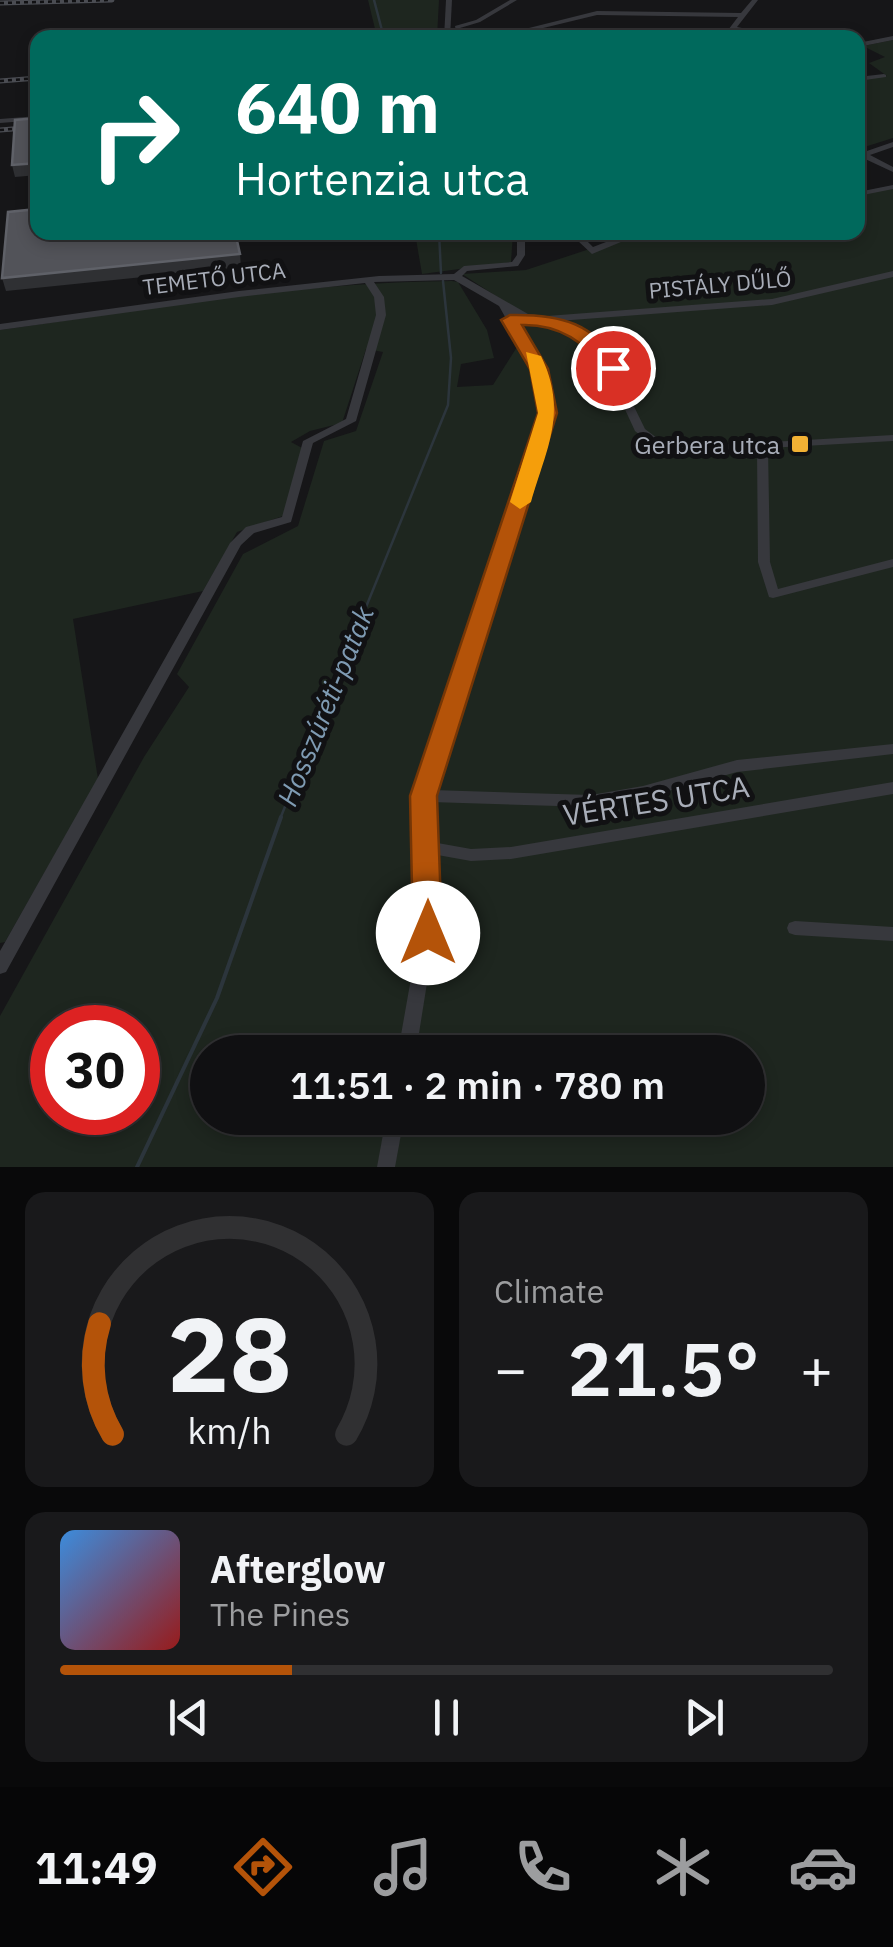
<!DOCTYPE html>
<html lang="en">
<head>
<meta charset="utf-8">
<style>
	:root { --surface:#101012; --page:#19191b; --text:#f1f3f6; --muted:#9c9d9f; --line:#303032; --accent:#b45309 }
	body { margin:0; font-family:"IBM Plex Sans",sans-serif; background:var(--page); color:var(--text); height:100vh; display:flex; flex-direction:column; font-size:38px; white-space:nowrap }
	* { box-sizing:border-box; margin:0 }
	p { font-size:32px; color:var(--muted) }
	.icon { flex:none; width:55px; height:55px; fill:none; stroke:currentColor; stroke-width:2; stroke-linecap:round; stroke-linejoin:round }
	.map { position:relative; height:1167px; overflow:hidden }
	.details { display:flex; flex-direction:column; gap:25px; padding:25px; background:#09090a; flex:1 }
	.details>* { flex:none }
	.hud { position:absolute; left:30px; top:30px; width:835px; height:210px; border-radius:20px; box-shadow:0 5px 15px #0003,0 0 0 2px var(--line); background:#00695c; color:#fff; overflow:hidden }
	.speed { position:absolute; left:30px; top:1005px; display:flex; gap:20px; font-size:50px; font-weight:700; text-align:center }
	.speed>* { display:grid; place-content:center; width:130px; height:130px; border-radius:50%; background:var(--surface); box-shadow:0 5px 15px #0003,0 0 0 2px var(--line); line-height:1 }
	.speed .limit { border:15px solid #d22; background:#fff; color:#111 }
	.pin { position:absolute; display:grid; place-items:center; width:85px; height:85px; color:#fff; margin:-42px; border:5px solid #fff; border-radius:50%; box-shadow:0 2px 10px #0007 }
	.me { position:absolute; width:110px; margin:-55px; rotate:0deg; stroke-linejoin:round; filter:drop-shadow(0 0 8px #0008) }
	.turn { display:flex; align-items:center; gap:35px; height:210px; padding:0 40px; font-size:45px }
	.turn .icon { width:130px; height:130px; stroke-width:2.5 }
	.turn b { display:block; font-size:70px; line-height:85px }
	.big { font-size:75px; font-weight:600; line-height:1.1 }
	.details .card { flex:1; display:flex; flex-direction:column; justify-content:center; gap:15px; min-width:0; padding:0 35px; border-radius:20px; background:var(--page) }
	.details .dial { align-items:center; gap:0 }
	.dial svg { height:260px; overflow:visible; fill:none; stroke:var(--line); stroke-width:7; stroke-linecap:round; text-anchor:middle }
	.dial text { fill:var(--text); stroke:none }
	.song { display:flex; align-items:center; gap:30px }
	.cover { width:120px; height:120px; border-radius:15px; background:linear-gradient(135deg,hsl(210 70% 55%),hsl(0 70% 35%)) }
	.played { height:10px; border-radius:5px; background:linear-gradient(90deg,var(--accent) 30%,var(--line) 30%) }
	.keys { display:flex; justify-content:space-around; direction:ltr }
	.heat { display:flex; justify-content:space-between; align-items:center; font-size:55px; direction:ltr }
	.details .tiles { flex:1; display:grid; gap:25px; grid-template-columns:1fr 1fr }
	.card:last-child { grid-column:span 2 }
	.trip { position:absolute; left:190px; top:1035px; width:575px; height:100px; border-radius:50px; background:var(--surface); box-shadow:0 5px 15px #0003,0 0 0 2px var(--line); font-weight:600; line-height:100px; text-align:center }
	.tab-bar { display:flex; height:160px; justify-content:space-around; align-items:center; background:#060607; color:var(--muted) }
	.tab-bar .icon { width:70px; height:70px }
	.tab-bar .selected { color:var(--accent) }
	.tab-bar b { font-size:45px; color:var(--text) }
	.map>svg:first-child { display:block }
	.green { fill:#1e261f; fill-rule:evenodd }
	.lines { fill:none; stroke-linecap:round; stroke-linejoin:round }
	.stream-far1 { stroke:#2c353c; stroke-width:2.5 }
	.stream { stroke:#2c353c; stroke-width:4 }
	.minor { fill:#37383d; fill-rule:evenodd }
	.rail-casing { stroke:#4a4c52; stroke-width:5 }
	.rail { stroke:#111113; stroke-width:2.5; stroke-dasharray:4; stroke-linecap:butt }
	.shaded-wall { fill:#2f3033 }
	.building { fill:#525359; stroke:#5f6168; stroke-width:2.5 }
	.route { fill:#b45309; stroke:#753606; stroke-width:2.5 }
	.slow { fill:#f59e0b }
	.poi-dot { fill:#f2b134; stroke:#111113; stroke-width:4 }
	.labels { text-anchor:middle; dominant-baseline:central; stroke-width:10; stroke-linejoin:round; paint-order:stroke }
	.far-street-label { font-size:22px; fill:#a8adb8; stroke:#111113 }
	.poi-label { font-size:25px; fill:#a8adb8; stroke:#111113; text-anchor:end }
	.water-label { font-size:28px; font-style:italic; fill:#7f9bb3; stroke:#111113 }
	.near-street-label { font-size:30px; fill:#a8adb8; stroke:#111113 }
</style>
</head>
<body>
<div class="map">
<svg width="893" height="1167" viewBox="0 0 893 1167">
	<rect width="100%" height="100%" fill="#161618"/>
	<g class="green">
		<path d="M 368,0 L 439,0 L 437,37 L 377,37 Z"/>
		<path d="M 893,40 L 893,138 L 858,149 L 858,79 L 887,76 L 869,63 L 885,57 L 863,46 Z"/>
		<path d="M 893,187 L 893,1167 L 0,1167 L 0,1016 L 144,757 L 189,687 L 177,674 L 243,554 L 298,526 L 324,441 L 356,431 L 383,352 L 366,349 L 342,423 L 310,431 L 291,442 L 302,448 L 283,516 L 237,532 L 203,591 L 73,619 L 98,779 L 5,942 L 0,943 L 0,330 C 150,309 301,282 452,281 L 458,282 L 487,330 L 494,358 L 461,364 L 457,387 L 493,385 L 517,347 L 499,298 L 462,274 L 526,270 L 638,233 L 858,232 L 858,195 ZM 52,1028 L 138,1028 L 138,1112 L 52,1112 ZM 208,1052 L 748,1052 L 748,1118 L 208,1118 Z"/>
		<path d="M 415,233 L 513,233 L 511,262 L 422,274 Z"/>
	</g>
	<g class="lines">
		<g class="stream-far1">
			<path d="M 374,0 L 384,38"/>
			<path d="M 439,232 L 441,273"/>
			<path d="M 280,819 L 448,405 L 451,358 L 443,281"/>
		</g>
		<path class="stream" d="M 137,1167 L 217,998 L 281,817"/>
		<g class="minor">
			<path d="M 446,0 L 452,0 L 450,38 L 444,38 Z"/>
			<path d="M 510,0 L 517,0 L 480,22 L 460,28 L 463,38 L 457,38 L 455,26 L 476,20 Z"/>
			<path d="M 752,0 L 758,0 L 737,27 L 792,38 L 776,38 L 735,30 L 729,38 L 722,38 L 738,17 L 597,15 L 502,38 L 489,38 L 597,11 L 741,13 Z"/>
			<path d="M 893,36 L 893,40 L 858,47 L 858,43 Z"/>
			<path d="M 884,74 L 886,75 L 886,77 L 858,81 L 858,77 Z"/>
			<path d="M 38,116 L 38,120 L 0,123 L 0,119 Z"/>
			<path d="M 893,142 L 893,147 L 870,155 L 893,167 L 893,172 L 863,158 L 858,158 L 858,150 L 864,152 Z"/>
			<path d="M 893,185 L 893,189 L 858,196 L 858,192 Z"/>
			<path d="M 517,232 L 525,232 L 525,255 L 518,266 L 467,271 L 462,276 L 528,314 L 547,316 L 772,299 L 893,271 L 893,277 L 772,305 L 558,321 L 604,345 L 645,429 L 657,438 L 698,446 L 893,435 L 893,441 L 768,448 L 770,562 L 778,589 L 893,559 L 893,567 L 773,598 L 769,597 L 758,562 L 757,449 L 698,452 L 650,443 L 635,431 L 597,349 L 545,322 L 523,319 L 513,314 L 544,369 L 553,413 L 432,790 L 591,795 L 643,786 L 737,760 L 893,744 L 893,754 L 737,772 L 643,798 L 591,807 L 431,802 L 432,842 L 471,849 L 511,847 L 893,782 L 893,794 L 511,859 L 471,861 L 432,854 L 435,933 L 416,1052 L 398,1052 L 419,933 L 416,796 L 543,413 L 534,369 L 499,306 L 454,280 L 374,282 L 384,297 L 386,315 L 356,421 L 313,443 L 291,522 L 254,533 L 241,545 L 6,972 L 0,974 L 0,951 L 230,543 L 246,527 L 282,517 L 303,441 L 346,419 L 376,315 L 374,297 L 365,283 L 239,297 L 0,330 L 0,324 L 239,291 L 379,276 L 454,274 L 464,266 L 512,262 L 517,255 Z"/>
			<path d="M 582,232 L 591,232 L 587,241 L 593,247 L 632,232 L 645,232 L 592,254 L 578,241 Z"/>
			<path d="M 795,921 L 893,927 L 893,941 L 795,935 L 789,933 L 787,928 L 789,923 Z"/>
			<path d="M 386,1118 L 404,1118 L 395,1167 L 377,1167 Z"/>
		</g>
		<defs>
			<g id="rail">
				<path d="M 0,3 L 112,0"/>
				<path d="M 0,81 L 38,78"/>
				<path d="M 0,130 L 38,127"/>
			</g>
		</defs>
		<use href="#rail" class="rail-casing"/>
		<use href="#rail" class="rail"/>
	</g>
	<g class="shaded-wall">
		<path d="M 38,163 L 38,175 L 15,177 L 12,165 Z"/>
		<path d="M 240,254 L 241,267 L 6,291 L 2,278 Z"/>
	</g>
	<g class="building">
		<path d="M 38,118 L 38,163 L 12,165 L 15,120 Z"/>
		<path d="M 38,209 L 38,232 L 235,232 L 240,254 L 2,278 L 8,212 Z"/>
	</g>
	<path class="route" d="M 510,315 C 562,314 594,323 622,368 L 606,372 C 586,342 559,324 522,325 L 548,369 L 557,413 L 437,796 L 442,933 L 438,942 L 428,946 L 417,942 L 413,933 L 410,796 L 538,413 L 530,369 L 501,320 Z"/>
	<path class="slow" d="M 526,352 L 541,356 C 568,412 547,447 531,502 L 520,509 L 510,502 L 538,413 Z"/>
	<rect class="poi-dot" x="790" y="434" width="20" height="20" rx="5"/>
	<g class="labels">
		<g class="far-street-label">
			<text transform="translate(214 278) rotate(-7)">TEMETŐ UTCA</text>
			<text transform="translate(720 284) rotate(-5)">PISTÁLY DŰLŐ</text>
		</g>
		<g class="poi-label">
			<text x="780" y="444">Gerbera utca</text>
		</g>
		<g class="water-label">
			<text transform="translate(325 706) rotate(-68)">Hosszúréti-patak</text>
		</g>
		<g class="near-street-label">
			<text transform="translate(656 800) rotate(-9)">VÉRTES UTCA</text>
		</g>
	</g>
</svg>
<div class="speed"><div class="limit">30</div></div>
<div class="pin" style="left:613px;top:368px;background:#d93025"><svg class="icon" aria-label="arrive" viewBox="0 0 24 24"><path d="M6 21V4h12l-3 4 3 4H6"/></svg></div>
<svg class="me" style="left:428px;top:933px" viewBox="-20 -20 40 40"><circle r="19" fill="#fff"/><path d="M0-13L10 11 0 6-10 11z" fill="#b45309"/></svg>
<div class="trip">11:51 · 2 min · 780 m</div>
<div class="hud">
<div class="turn"><svg class="icon" aria-label="right" viewBox="0 0 24 24"><path d="M7 20v-9h11M14 6l5 5-5 5"/></svg><div><b>640 m</b>Hortenzia utca</div></div>
</div>
</div>
<section class="details">
<div class="tiles">
<div class="card dial"><svg viewBox="0 0 100 80">
<path d="M14 69A42 42 0 1 1 86 69"/>
<path d="M14 69A42 42 0 0 1 10 35" stroke="#b45309"/>
<text x="50" y="56" font-size="32" font-weight="700">28</text>
<text x="50" y="72" font-size="11">km/h</text>
</svg></div>
<div class="card"><p>Climate</p>
<div class="heat"><a>−</a><b class="big">21.5°</b><a>+</a></div>
</div>
<div class="card">
<div class="song"><i class="cover"></i><div><b>Afterglow</b><p>The Pines</p></div></div>
<div class="played"></div>
<div class="keys"><svg class="icon" aria-label="previous" viewBox="0 0 24 24"><path d="M18 5L8 12l10 7zM5 5v14"/></svg><svg class="icon" aria-label="pause" viewBox="0 0 24 24"><path d="M8 5v14M16 5v14"/></svg><svg class="icon" aria-label="next" viewBox="0 0 24 24"><path d="M6 5l10 7-10 7zM19 5v14"/></svg></div>
</div>
</div>
</section>
<nav class="tab-bar">
<b>11:49</b>
<svg class="icon selected" aria-label="directions" viewBox="0 0 24 24"><path d="M12 3l9 9-9 9-9-9zM9 14v-3h6M13 9l2 2-2 2"/></svg>
<svg class="icon" aria-label="music" viewBox="0 0 24 24"><path d="M9 18V5l10-2v13"/><circle cx="6" cy="18" r="3"/><circle cx="16" cy="16" r="3"/></svg>
<svg class="icon" aria-label="phone" viewBox="0 0 24 24"><path d="M5 4h4l2 5-3 2q2 4 5 5l2-3 5 2v4C11 20 4 13 5 4z"/></svg>
<svg class="icon" aria-label="climate" viewBox="0 0 24 24"><path d="M12 3v18M4 7l16 10M4 17L20 7"/></svg>
<svg class="icon" aria-label="car" viewBox="0 0 24 24"><path d="M5 17H2v-5l4-1 3-4h7l3 4 3 1v5h-3M9 17h6M6 11h13"/><circle cx="7" cy="17" r="2"/><circle cx="17" cy="17" r="2"/></svg>
</nav>
</body>
</html>
